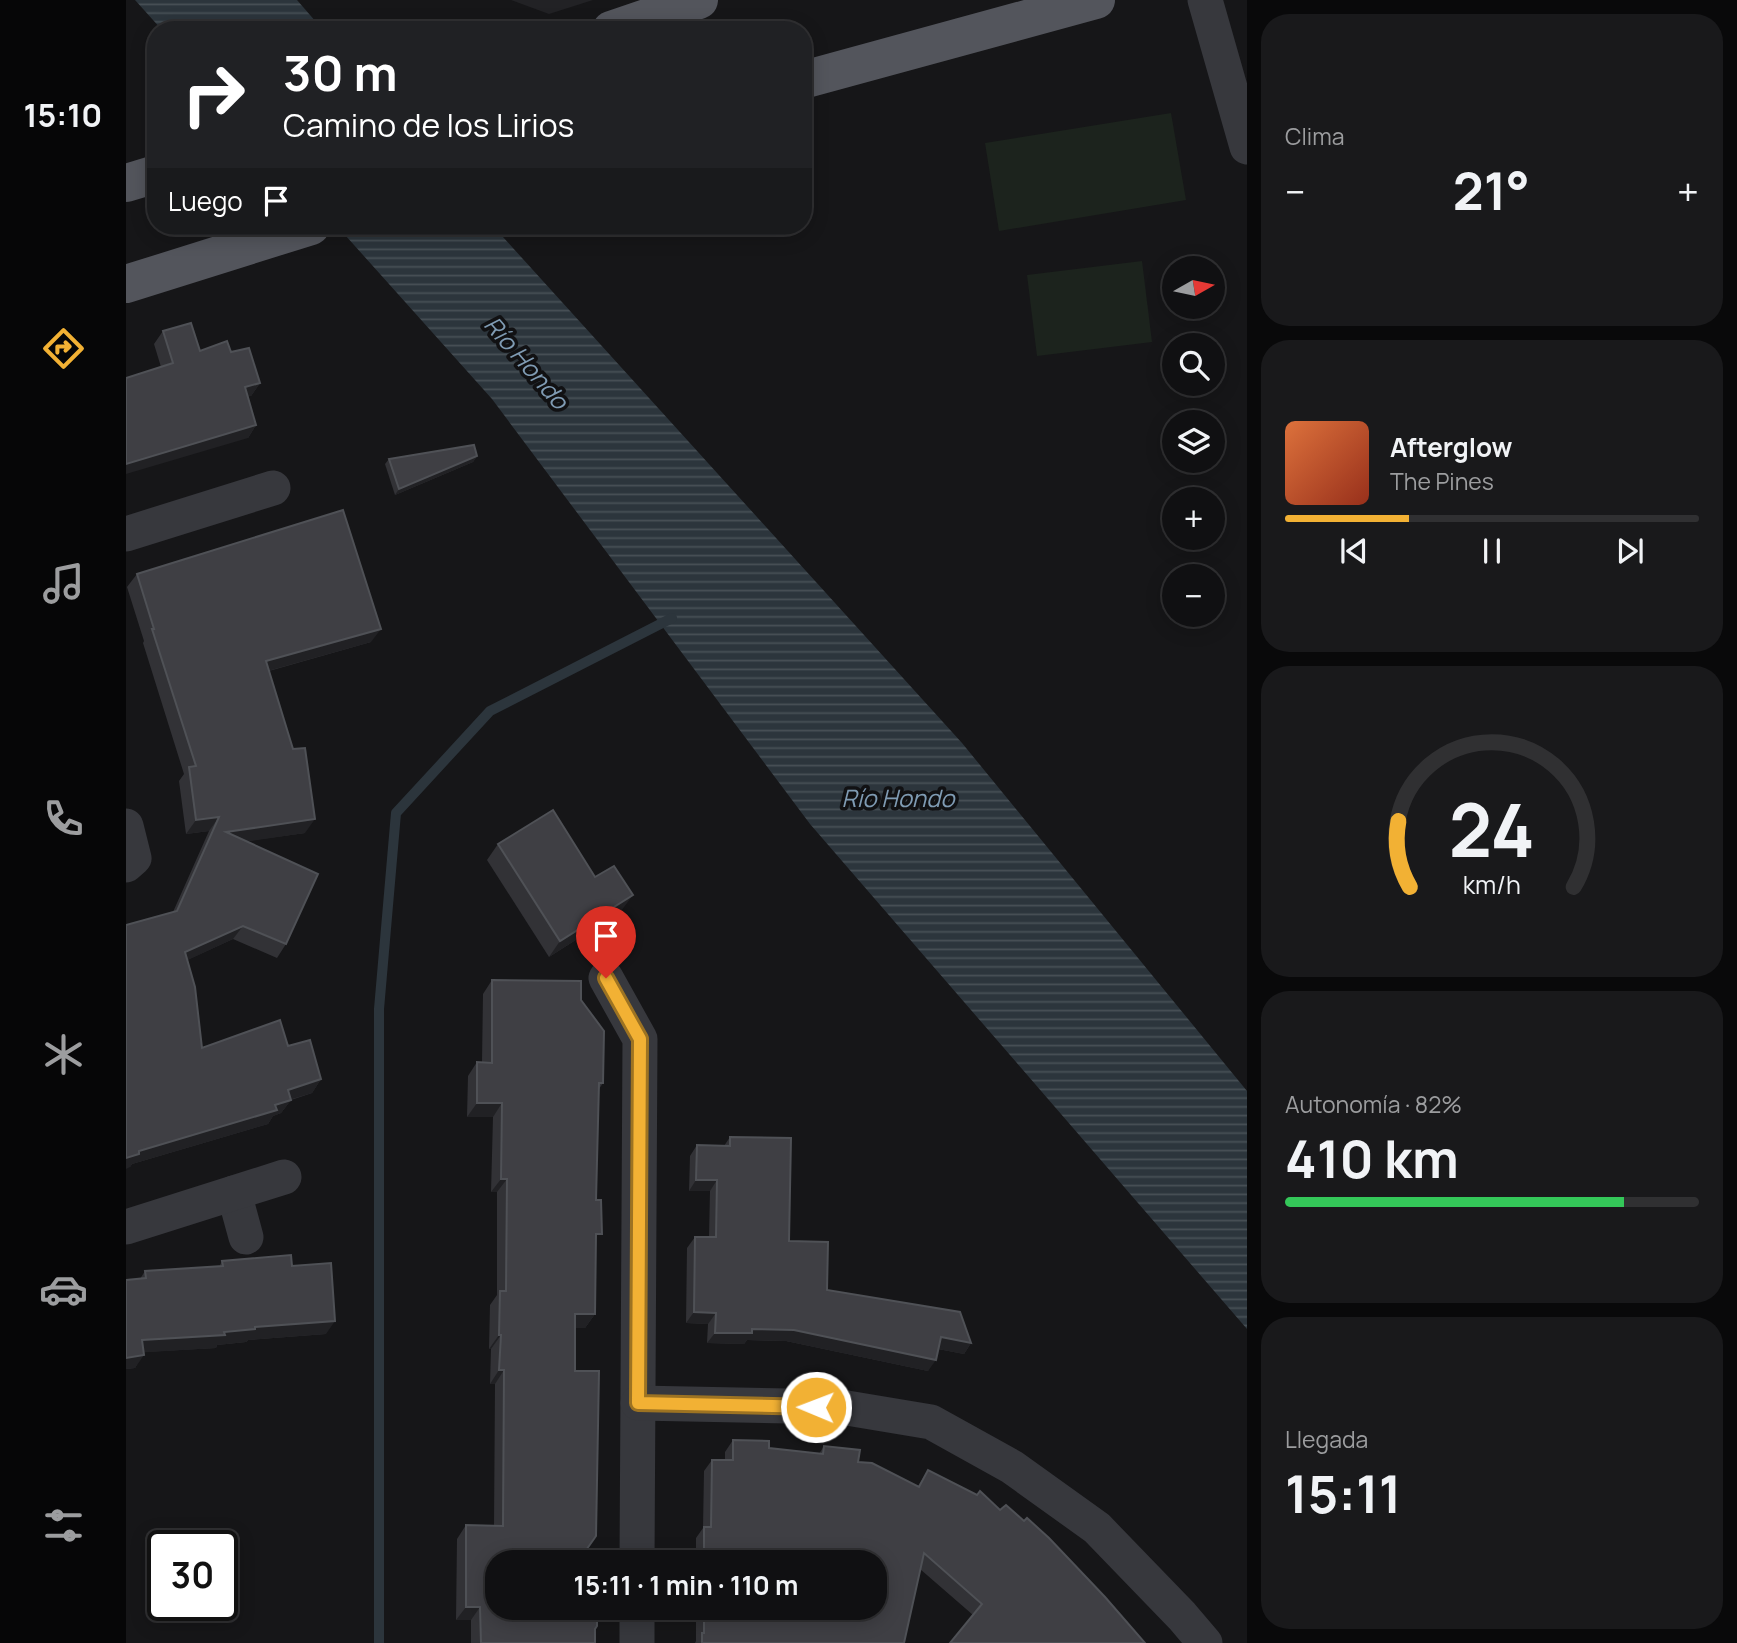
<!DOCTYPE html>
<html lang="es">
<head>
<meta charset="utf-8">
<style>
	:root { --surface:#101012; --page:#19191b; --text:#f1f3f6; --muted:#9c9d9f; --line:#303032; --accent:#f2b134 }
	body { margin:0; font-family:Manrope,sans-serif; background:var(--page); color:var(--text); height:100vh; display:flex; flex-direction:column; font-size:26px; white-space:nowrap }
	* { box-sizing:border-box; margin:0 }
	p { font-size:23px; color:var(--muted) }
	.icon { flex:none; width:38px; height:38px; fill:none; stroke:currentColor; stroke-width:2; stroke-linecap:round; stroke-linejoin:round }
	.map { position:relative; flex:1; overflow:hidden }
	.side { display:flex; flex-direction:column; gap:14px; padding:14px; background:#09090a; width:490px }
	.side>* { flex:none }
	.hud { position:absolute; left:21px; top:21px; width:665px; height:214px; border-radius:28px; box-shadow:0 4px 18px #0003,0 0 0 2px var(--line); background:#202124; color:#fff; overflow:hidden }
	.needle { width:46px; rotate:81deg }
	.tools { position:absolute; left:1036px; top:256px; display:grid; gap:14px }
	.tools a { display:grid; place-items:center; width:63px; height:63px; border-radius:50%; background:var(--surface); box-shadow:0 4px 18px #0003,0 0 0 2px var(--line); font-size:35px }
	.speed { position:absolute; left:21px; top:1530px; display:flex; gap:14px; font-size:35px; font-weight:700; text-align:center }
	.speed>* { display:grid; place-content:center; width:91px; height:91px; border-radius:50%; background:var(--surface); box-shadow:0 4px 18px #0003,0 0 0 2px var(--line); line-height:1 }
	.speed .limit { border:4px solid #111; border-radius:10px; background:#fff; color:#111 }
	.pin { position:absolute; display:grid; place-items:center; width:60px; height:60px; color:#fff; margin:-72px -30px; border-radius:50% 50% 50% 0; rotate:-45deg; box-shadow:0 0 7px #0007 }
	.pin .icon { rotate:45deg }
	.me { position:absolute; width:77px; margin:-38px; rotate:271deg; stroke-linejoin:round; filter:drop-shadow(0 0 5px #0008) }
	.turn { display:flex; align-items:center; gap:24px; height:147px; padding:0 21px; font-size:32px }
	.turn .icon { width:91px; height:91px; stroke-width:2.5 }
	.turn b { display:block; font-size:49px; line-height:60px }
	.then { display:flex; align-items:center; height:66px; padding:0 21px; background:#0003; gap:14px; font-size:26px }
	.big { font-size:52px; font-weight:700; line-height:1.1 }
	.side .tile { flex:1; display:flex; flex-direction:column; justify-content:center; gap:10px; min-width:0; padding:0 24px; border-radius:28px; background:var(--page) }
	.side .dial { align-items:center; gap:0 }
	.dial svg { height:182px; overflow:visible; fill:none; stroke:var(--line); stroke-width:7; stroke-linecap:round; text-anchor:middle }
	.dial text { fill:var(--text); stroke:none }
	.song { display:flex; align-items:center; gap:21px }
	.cover { width:84px; height:84px; border-radius:10px; background:linear-gradient(135deg,hsl(20 70% 55%),hsl(10 70% 35%)) }
	.played { height:7px; border-radius:4px; background:linear-gradient(90deg,var(--accent) 30%,var(--line) 30%) }
	.keys { display:flex; justify-content:space-around; direction:ltr }
	.heat { display:flex; justify-content:space-between; align-items:center; font-size:38px; direction:ltr }
	.charge { height:10px; border-radius:5px; background:linear-gradient(90deg,#34c759 82%,var(--line) 0) }
	.trip { position:absolute; left:359px; top:1550px; width:402px; height:70px; border-radius:28px; background:var(--surface); box-shadow:0 4px 18px #0003,0 0 0 2px var(--line); font-weight:700; line-height:70px; text-align:center }
	main { display:flex; flex:1; min-height:0 }
	.menu { display:flex; flex-direction:column; width:126px; justify-content:space-around; align-items:center; background:#060607; color:var(--muted) }
	.menu .icon { width:49px; height:49px }
	.menu .current { color:var(--accent) }
	.menu b { font-size:32px; color:var(--text) }
	.map>svg:first-child { display:block }
	.built { fill:#222225 }
	.grass { fill:#1c231d }
	.water { fill:url(#water-rules) }
	.lines { fill:none; stroke-linecap:round; stroke-linejoin:round }
	.stream { stroke:#2c353c; stroke-width:10 }
	.minor { stroke:#37383d; stroke-width:35 }
	.primary { stroke:#53555c; stroke-width:38 }
	.wall { fill:#323236 }
	.shaded-wall { fill:#212124 }
	.building { fill:#3f3f44; stroke:#4f5156; stroke-width:2 }
	.route-casing { stroke:#9d7322; stroke-width:18 }
	.route { stroke:#f2b134; stroke-width:12 }
	.labels { text-anchor:middle; dominant-baseline:central; stroke-width:7; stroke-linejoin:round; paint-order:stroke }
	.water-label { font-size:24px; font-style:italic; fill:#7f9bb3; stroke:#111113 }
</style>
</head>
<body>
<main>
<nav class="menu">
<b>15:10</b>
<svg class="icon current" aria-label="directions" viewBox="0 0 24 24"><path d="M12 3l9 9-9 9-9-9zM9 14v-3h6M13 9l2 2-2 2"/></svg>
<svg class="icon" aria-label="music" viewBox="0 0 24 24"><path d="M9 18V5l10-2v13"/><circle cx="6" cy="18" r="3"/><circle cx="16" cy="16" r="3"/></svg>
<svg class="icon" aria-label="phone" viewBox="0 0 24 24"><path d="M5 4h4l2 5-3 2q2 4 5 5l2-3 5 2v4C11 20 4 13 5 4z"/></svg>
<svg class="icon" aria-label="climate" viewBox="0 0 24 24"><path d="M12 3v18M4 7l16 10M4 17L20 7"/></svg>
<svg class="icon" aria-label="car" viewBox="0 0 24 24"><path d="M5 17H2v-5l4-1 3-4h7l3 4 3 1v5h-3M9 17h6M6 11h13"/><circle cx="7" cy="17" r="2"/><circle cx="17" cy="17" r="2"/></svg>
<svg class="icon" aria-label="filters" viewBox="0 0 24 24"><path d="M4 7h16M4 17h16"/><circle cx="9" cy="7" r="2"/><circle cx="15" cy="17" r="2"/></svg>
</nav>
<div class="map">
<svg width="1121" height="1643" viewBox="0 0 1121 1643">
	<defs>
		<pattern id="water-rules" width="6" height="5" patternUnits="userSpaceOnUse" patternTransform="scale(1.75)"><rect width="6" height="5" fill="#2c353c"/><path d="M0 2.5h6" fill="none" stroke="#485056"/></pattern>
	</defs>
	<rect width="100%" height="100%" fill="#161618"/>
	<path class="built" d="M 385,0 L 467,0 L 423,14 Z"/>
	<g class="grass">
		<path d="M 1045,113 L 1060,200 L 873,231 L 859,143 Z"/>
		<path d="M 1016,261 L 1026,342 L 911,356 L 901,275 Z"/>
	</g>
	<g class="water">
		<path d="M 9,0 L 171,0 L 197,30 L 36,30 Z"/>
		<path d="M 211,226 L 367,226 L 836,743 L 1121,1091 L 1121,1329 L 684,824 L 366,399 Z"/>
	</g>
	<g class="lines">
		<path class="stream" d="M 253,1643 L 253,1009 L 270,813 L 364,711 L 546,618"/>
		<g class="minor">
			<path d="M 1079,0 L 1121,147"/>
			<path d="M 0,534 L 147,488"/>
			<path d="M 0,826 L 8,858 L 0,865"/>
			<path d="M 480,978 L 514,1039 L 511,1563"/>
			<path d="M 108,1193 L 120,1237"/>
			<path d="M 0,1227 L 158,1177"/>
			<path d="M 512,1403 L 715,1407 L 805,1422 L 886,1467 L 971,1528 L 1056,1616 L 1079,1643"/>
			<path d="M 511,1643 L 511,1608"/>
		</g>
		<g class="primary">
			<path d="M 485,30 L 573,0"/>
			<path d="M 677,80 L 970,0"/>
			<path d="M 0,183 L 30,174"/>
			<path d="M 0,284 L 185,226"/>
		</g>
	</g>
	<g class="wall">
		<path d="M 37,331 L 74,351 L 105,352 L 134,383 L 125,396 L 122,396 L 130,425 L 122,438 L 35,367 L 28,344 Z"/>
		<path d="M 351,456 L 347,462 L 269,495 L 259,464 L 263,459 Z"/>
		<path d="M 11,574 L 245,642 L 143,671 L 179,833 L 120,841 L 160,944 L 151,958 L 107,939 L 61,960 L 76,1048 L 162,1046 L 195,1079 L 186,1093 L 165,1100 L 155,1113 L 147,1116 L 142,1124 L 6,1164 L 4,1167 L 47,912 L 83,831 L 60,834 L 53,781 L 58,774 L 17,643 L 18,641 L 1,587 Z"/>
		<path d="M 372,844 L 469,877 L 495,911 L 423,957 L 361,860 Z"/>
		<path d="M 366,980 L 455,1000 L 477,1083 L 473,1089 L 470,1200 L 469,1314 L 459,1328 L 449,1328 L 371,1563 L 469,1629 L 469,1643 L 345,1643 L 345,1620 L 330,1620 L 331,1539 L 340,1525 L 368,1526 L 369,1384 L 364,1384 L 365,1349 L 363,1349 L 364,1305 L 371,1295 L 371,1192 L 365,1192 L 367,1117 L 341,1117 L 342,1076 L 351,1062 L 356,1062 L 357,994 Z"/>
		<path d="M 604,1137 L 663,1241 L 701,1290 L 845,1343 L 838,1354 L 812,1349 L 802,1371 L 660,1341 L 621,1340 L 618,1344 L 581,1343 L 582,1324 L 560,1323 L 561,1248 L 569,1237 L 583,1237 L 584,1191 L 563,1191 L 564,1156 L 571,1145 L 598,1146 Z"/>
		<path d="M 96,1261 L 166,1266 L 200,1334 L 122,1340 L 120,1342 L 91,1345 L 90,1348 L 18,1352 L 9,1368 L 0,1369 L 0,1280 L 14,1279 L 19,1271 L 93,1267 Z"/>
		<path d="M 607,1440 L 643,1448 L 693,1454 L 698,1446 L 732,1462 L 792,1486 L 802,1470 L 874,1510 L 898,1521 L 923,1538 L 847,1615 L 794,1569 L 778,1643 L 569,1643 L 570,1641 L 570,1608 L 749,1608 L 749,1563 L 570,1563 L 570,1538 L 577,1528 L 578,1471 L 586,1460 L 599,1460 L 599,1452 Z"/>
	</g>
	<g class="shaded-wall">
		<path d="M 134,383 L 125,396 L 110,399 L 119,387 Z"/>
		<path d="M 130,425 L 122,438 L 0,474 L 0,464 Z"/>
		<path d="M 351,456 L 347,462 L 269,495 L 273,489 Z"/>
		<path d="M 255,629 L 245,642 L 131,674 L 140,661 Z"/>
		<path d="M 93,817 L 83,831 L 60,834 L 70,820 Z"/>
		<path d="M 189,819 L 179,833 L 90,846 L 100,832 Z"/>
		<path d="M 507,895 L 495,911 L 423,957 L 434,941 Z"/>
		<path d="M 117,926 L 107,939 L 49,966 L 59,952 Z"/>
		<path d="M 195,1079 L 186,1093 L 156,1102 L 165,1100 L 155,1113 L 147,1116 L 142,1124 L 6,1164 L 4,1167 L 0,1169 L 0,1158 L 13,1151 L 162,1090 Z"/>
		<path d="M 351,1103 L 376,1103 L 367,1117 L 341,1117 Z"/>
		<path d="M 375,1179 L 381,1179 L 371,1192 L 365,1192 Z"/>
		<path d="M 570,1180 L 591,1180 L 584,1191 L 563,1191 Z"/>
		<path d="M 568,1312 L 590,1313 L 582,1324 L 560,1323 Z"/>
		<path d="M 449,1314 L 469,1314 L 459,1328 L 439,1328 Z"/>
		<path d="M 209,1321 L 200,1334 L 122,1340 L 120,1342 L 91,1345 L 90,1348 L 7,1353 L 16,1340 L 98,1332 L 129,1327 Z"/>
		<path d="M 626,1329 L 668,1330 L 810,1360 L 802,1371 L 660,1341 L 621,1340 L 618,1344 L 581,1343 L 589,1333 Z"/>
		<path d="M 373,1335 L 375,1335 L 365,1349 L 363,1349 Z"/>
		<path d="M 815,1337 L 845,1343 L 838,1354 L 807,1348 Z"/>
		<path d="M 18,1355 L 9,1368 L 0,1369 L 0,1358 Z"/>
		<path d="M 373,1370 L 378,1370 L 369,1384 L 364,1384 Z"/>
		<path d="M 340,1607 L 354,1607 L 345,1620 L 330,1620 Z"/>
	</g>
	<g class="building">
		<path d="M 65,323 L 74,351 L 101,341 L 105,352 L 123,348 L 134,383 L 119,387 L 130,425 L 0,464 L 0,378 L 47,363 L 37,331 Z"/>
		<path d="M 348,445 L 351,456 L 273,489 L 263,459 Z"/>
		<path d="M 217,510 L 255,629 L 140,661 L 167,749 L 179,748 L 189,819 L 100,832 L 192,874 L 160,944 L 117,926 L 59,952 L 69,987 L 76,1048 L 154,1020 L 162,1046 L 184,1040 L 195,1079 L 162,1090 L 165,1100 L 149,1105 L 151,1110 L 13,1151 L 13,1154 L 0,1158 L 0,925 L 51,911 L 93,817 L 70,820 L 63,767 L 70,766 L 26,629 L 28,629 L 11,574 Z"/>
		<path d="M 427,810 L 469,877 L 488,866 L 507,895 L 434,941 L 372,844 Z"/>
		<path d="M 366,980 L 455,981 L 455,1000 L 478,1031 L 477,1083 L 473,1083 L 470,1200 L 475,1200 L 476,1234 L 470,1234 L 469,1314 L 449,1314 L 449,1371 L 473,1371 L 470,1536 L 451,1563 L 371,1563 L 371,1608 L 471,1608 L 471,1626 L 469,1629 L 469,1643 L 355,1643 L 354,1607 L 340,1607 L 340,1525 L 377,1526 L 378,1370 L 373,1370 L 375,1335 L 373,1335 L 374,1291 L 380,1291 L 381,1179 L 375,1179 L 376,1103 L 351,1103 L 351,1062 L 366,1063 Z"/>
		<path d="M 604,1137 L 665,1138 L 663,1241 L 702,1242 L 701,1290 L 834,1312 L 845,1343 L 815,1337 L 810,1360 L 668,1330 L 626,1329 L 626,1333 L 589,1333 L 590,1313 L 568,1312 L 569,1237 L 590,1237 L 591,1180 L 570,1180 L 571,1145 L 604,1146 Z"/>
		<path d="M 165,1255 L 166,1266 L 205,1263 L 209,1321 L 129,1327 L 129,1329 L 98,1332 L 99,1335 L 16,1340 L 18,1355 L 0,1358 L 0,1280 L 20,1278 L 19,1271 L 97,1266 L 96,1261 Z"/>
		<path d="M 607,1440 L 643,1441 L 643,1448 L 697,1454 L 698,1446 L 734,1450 L 732,1462 L 746,1463 L 793,1487 L 802,1470 L 851,1495 L 854,1491 L 874,1510 L 880,1505 L 898,1521 L 901,1518 L 923,1538 L 979,1597 L 1019,1643 L 824,1643 L 856,1604 L 798,1553 L 778,1643 L 576,1643 L 576,1633 L 578,1633 L 578,1608 L 749,1608 L 749,1563 L 578,1563 L 578,1527 L 585,1527 L 586,1460 L 607,1460 Z"/>
	</g>
	<g class="lines">
		<defs>
			<path id="route" d="M 480,978 L 514,1039 L 512,1403 L 690,1407"/>
		</defs>
		<use href="#route" class="route-casing"/>
		<use href="#route" class="route"/>
	</g>
	<g class="labels">
		<g class="water-label">
			<text transform="translate(401 362) rotate(49)">Río Hondo</text>
			<text x="772" y="797">Río Hondo</text>
		</g>
	</g>
</svg>
<div class="tools">
<a><svg class="needle" viewBox="-14 -14 28 28"><path d="M0-13l5 13h-10z" fill="#e53935"/><path d="M0 13l5-13h-10z" fill="#9c9d9f"/></svg></a>
<a><svg class="icon" aria-label="search" viewBox="0 0 24 24"><circle cx="10" cy="10" r="6"/><path d="M15 15l6 6"/></svg></a>
<a><svg class="icon" aria-label="layers" viewBox="0 0 24 24"><path d="M12 4l9 5-9 5-9-5zM3 14l9 5 9-5"/></svg></a>
<a>+</a>
<a>−</a>
</div>
<div class="speed"><div class="limit">30</div></div>
<div class="pin" style="left:480px;top:978px;background:#d93025"><svg class="icon" aria-label="arrive" viewBox="0 0 24 24"><path d="M6 21V4h12l-3 4 3 4H6"/></svg></div>
<svg class="me" style="left:690px;top:1407px" viewBox="-20 -20 40 40"><circle r="17" fill="#f2b134" stroke="#fff" stroke-width="3"/><path d="M0-11L8 9 0 5-8 9z" fill="#fff"/></svg>
<div class="trip">15:11 · 1 min · 110 m</div>
<div class="hud">
<div class="turn"><svg class="icon" aria-label="right" viewBox="0 0 24 24"><path d="M7 20v-9h11M14 6l5 5-5 5"/></svg><div><b>30 m</b>Camino de los Lirios</div></div>
<div class="then">Luego<svg class="icon" aria-label="arrive" viewBox="0 0 24 24"><path d="M6 21V4h12l-3 4 3 4H6"/></svg></div>
</div>
</div>
<section class="side">
<div class="tile"><p>Clima</p>
<div class="heat"><a>−</a><b class="big">21°</b><a>+</a></div>
</div>
<div class="tile">
<div class="song"><i class="cover"></i><div><b>Afterglow</b><p>The Pines</p></div></div>
<div class="played"></div>
<div class="keys"><svg class="icon" aria-label="previous" viewBox="0 0 24 24"><path d="M18 5L8 12l10 7zM5 5v14"/></svg><svg class="icon" aria-label="pause" viewBox="0 0 24 24"><path d="M8 5v14M16 5v14"/></svg><svg class="icon" aria-label="next" viewBox="0 0 24 24"><path d="M6 5l10 7-10 7zM19 5v14"/></svg></div>
</div>
<div class="tile dial"><svg viewBox="0 0 100 80">
<path d="M14 69A42 42 0 1 1 86 69"/>
<path d="M14 69A42 42 0 0 1 9 40" stroke="#f2b134"/>
<text x="50" y="56" font-size="32" font-weight="700">24</text>
<text x="50" y="72" font-size="11">km/h</text>
</svg></div>
<div class="tile"><p>Autonomía · 82%</p><b class="big">410 km</b><div class="charge"></div></div>
<div class="tile"><p>Llegada</p><b class="big">15:11</b></div>
</section>
</main>
</body>
</html>
